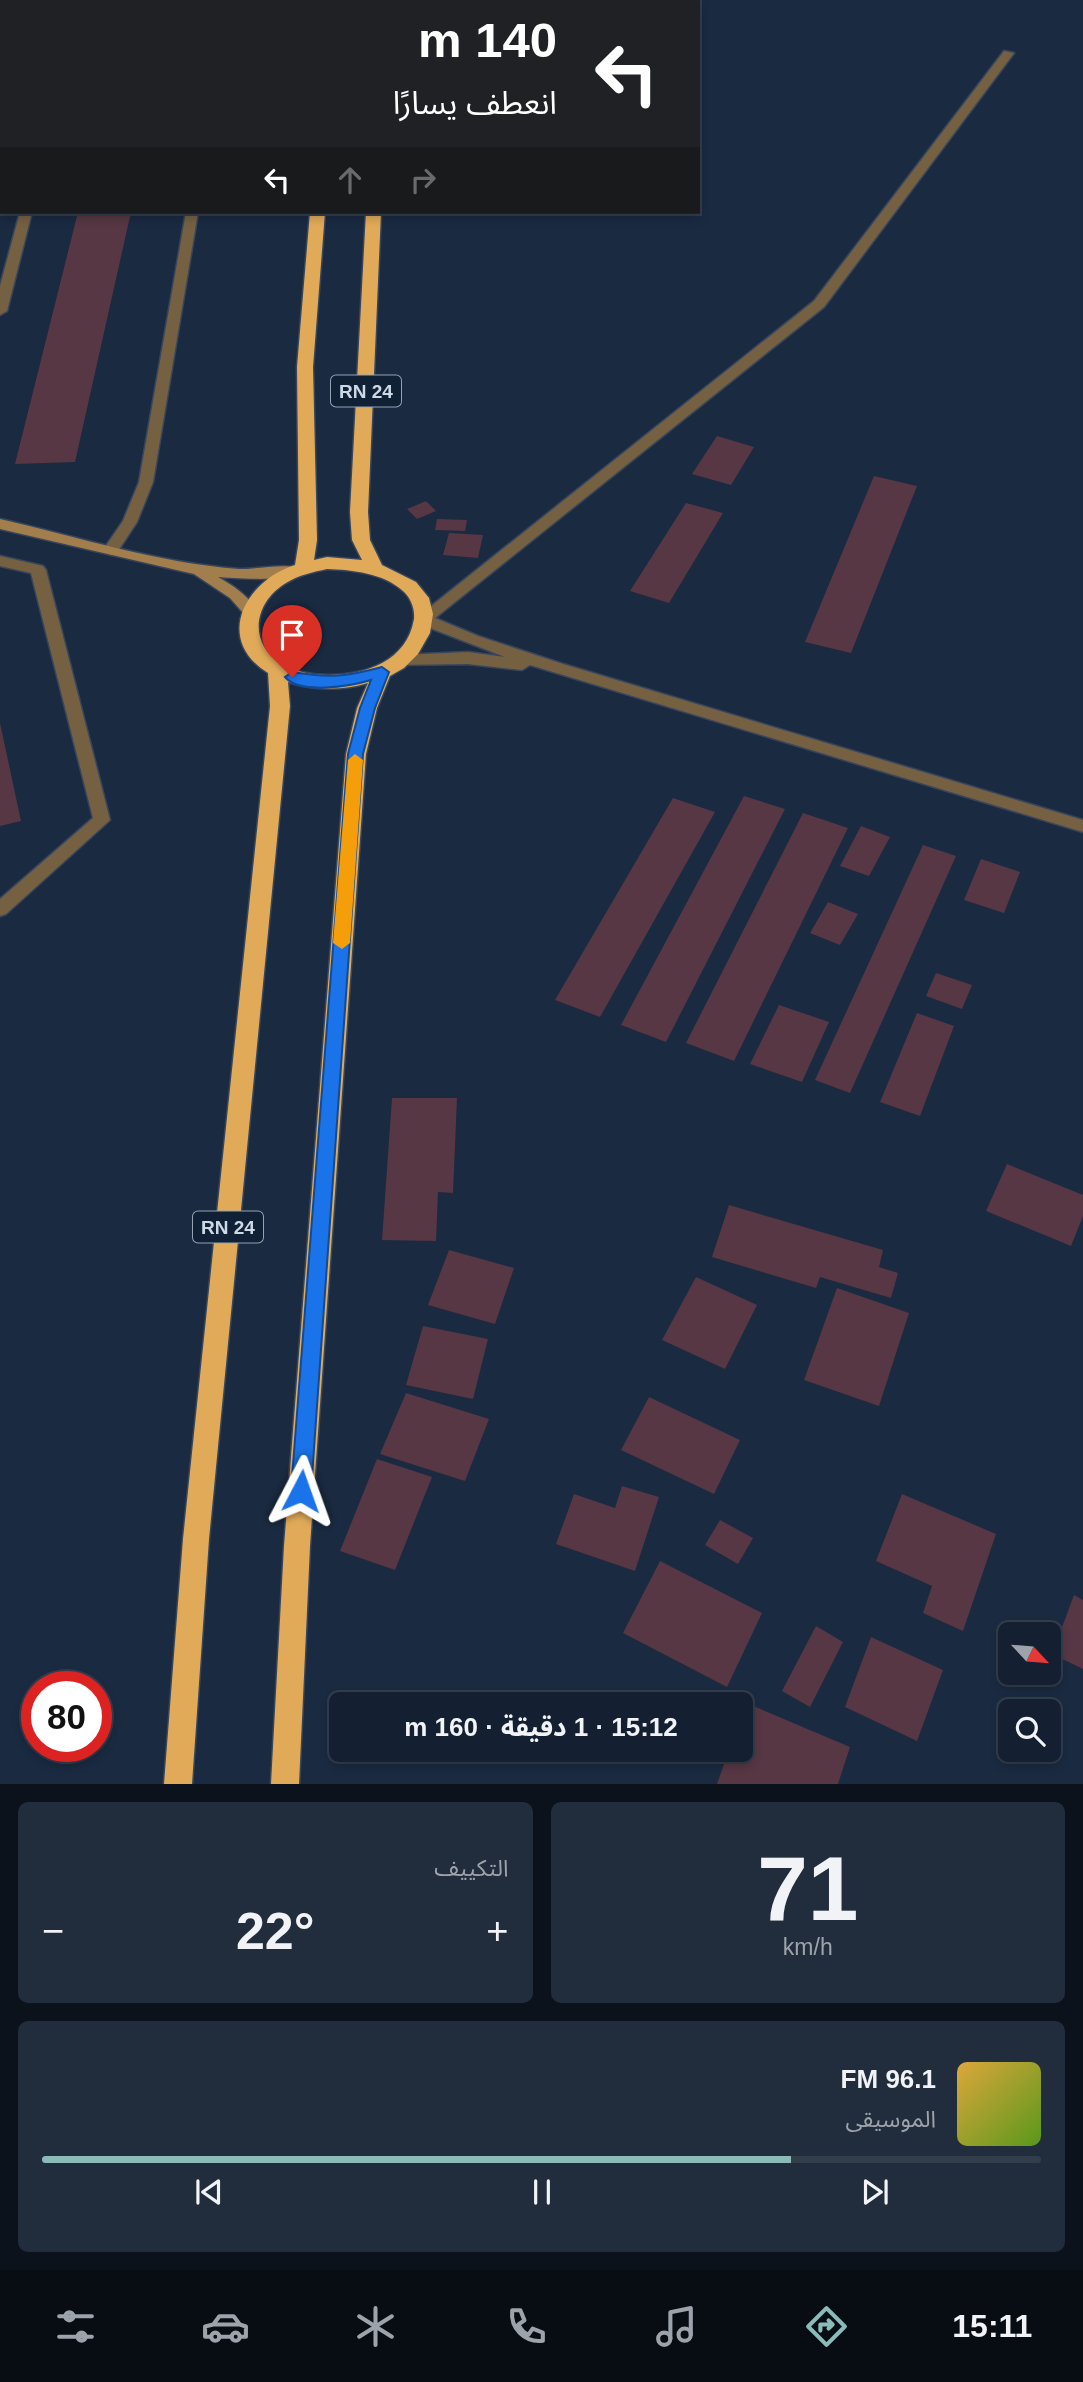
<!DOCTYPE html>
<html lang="ar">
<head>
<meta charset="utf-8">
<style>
	:root { --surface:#142031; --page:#212d3d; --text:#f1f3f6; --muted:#9da3ab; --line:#333e4d; --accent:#8bbbb9 }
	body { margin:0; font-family:Helvetica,"Noto Sans Arabic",sans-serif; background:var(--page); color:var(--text); direction:rtl; height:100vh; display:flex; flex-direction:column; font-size:26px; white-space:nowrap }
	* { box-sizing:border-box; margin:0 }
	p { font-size:23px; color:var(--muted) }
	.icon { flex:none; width:38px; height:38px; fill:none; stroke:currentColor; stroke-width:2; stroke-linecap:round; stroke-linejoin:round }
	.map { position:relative; height:1784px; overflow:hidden; direction:ltr }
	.panel { display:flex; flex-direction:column; gap:18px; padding:18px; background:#0b121b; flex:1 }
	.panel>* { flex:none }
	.top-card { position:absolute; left:0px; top:0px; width:700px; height:214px; box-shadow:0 4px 10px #0003,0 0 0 2px var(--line); direction:rtl; background:#202124; color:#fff; overflow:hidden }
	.needle { width:46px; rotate:116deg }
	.controls { position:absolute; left:998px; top:1622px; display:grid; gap:14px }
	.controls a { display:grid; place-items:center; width:63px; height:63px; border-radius:10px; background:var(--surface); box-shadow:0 4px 10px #0003,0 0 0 2px var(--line); font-size:35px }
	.speed { position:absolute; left:21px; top:1671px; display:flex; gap:14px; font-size:35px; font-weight:700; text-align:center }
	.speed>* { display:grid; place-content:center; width:91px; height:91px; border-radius:50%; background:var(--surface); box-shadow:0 4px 10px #0003,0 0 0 2px var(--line); line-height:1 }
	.speed .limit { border:10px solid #d22; background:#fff; color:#111 }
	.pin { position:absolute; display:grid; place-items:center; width:60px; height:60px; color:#fff; margin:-72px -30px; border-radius:50% 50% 50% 0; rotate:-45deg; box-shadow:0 0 7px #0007 }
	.pin .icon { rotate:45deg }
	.me { position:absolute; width:77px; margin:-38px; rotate:4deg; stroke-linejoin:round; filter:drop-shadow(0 0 5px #0008) }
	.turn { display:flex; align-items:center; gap:24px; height:147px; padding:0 28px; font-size:32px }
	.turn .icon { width:91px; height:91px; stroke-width:2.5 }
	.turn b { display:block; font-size:49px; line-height:60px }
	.lanes { display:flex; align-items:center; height:66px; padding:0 28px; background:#0003; justify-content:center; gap:35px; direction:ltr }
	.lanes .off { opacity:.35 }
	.big { font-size:52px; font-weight:700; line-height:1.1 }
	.panel .card { flex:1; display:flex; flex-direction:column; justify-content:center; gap:10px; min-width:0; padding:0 24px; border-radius:10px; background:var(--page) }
	.panel .dial { align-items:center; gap:0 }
	.dial b { font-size:91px; line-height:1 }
	.song { display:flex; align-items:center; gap:21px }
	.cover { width:84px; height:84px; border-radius:10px; background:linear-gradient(135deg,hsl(40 70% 55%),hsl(90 70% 35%)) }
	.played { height:7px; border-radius:4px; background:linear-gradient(90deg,var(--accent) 75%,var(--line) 75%) }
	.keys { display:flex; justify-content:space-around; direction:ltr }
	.heat { display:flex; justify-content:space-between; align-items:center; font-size:38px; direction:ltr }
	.panel .tiles { flex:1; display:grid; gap:18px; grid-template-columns:1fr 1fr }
	.card:last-child { grid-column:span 2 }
	.trip { position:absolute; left:329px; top:1692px; width:424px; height:70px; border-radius:10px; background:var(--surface); box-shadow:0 4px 10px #0003,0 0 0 2px var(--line); font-weight:700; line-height:70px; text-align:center; direction:rtl }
	.tabs { display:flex; height:112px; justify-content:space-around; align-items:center; background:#080d14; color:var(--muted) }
	.tabs .icon { width:49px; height:49px }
	.tabs .active { color:var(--accent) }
	.tabs b { font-size:32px; color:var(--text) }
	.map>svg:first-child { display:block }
	.built { fill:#213651 }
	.building { fill:#563743 }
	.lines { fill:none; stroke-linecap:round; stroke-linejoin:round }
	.street-casing { stroke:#37465c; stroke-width:3 }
	.secondary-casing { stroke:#37465c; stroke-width:3 }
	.highway-casing { stroke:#37465c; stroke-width:3 }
	.street { fill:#766042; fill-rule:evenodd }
	.secondary { fill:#a17e4c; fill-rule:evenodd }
	.highway { fill:#e0aa59; fill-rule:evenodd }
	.route { fill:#1a73e8; stroke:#114b97; stroke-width:2 }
	.slow { fill:#f59e0b }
	.labels { text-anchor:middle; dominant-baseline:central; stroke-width:7; stroke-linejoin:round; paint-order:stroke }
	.shield { fill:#102136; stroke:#95a2b3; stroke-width:2 }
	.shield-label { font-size:19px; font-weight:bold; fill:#ced9e8 }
</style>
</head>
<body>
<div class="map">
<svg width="1083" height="1784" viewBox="0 0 1083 1784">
	<rect width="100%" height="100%" fill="#1a2a41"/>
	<path class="built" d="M 0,0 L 231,0 L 2,2 L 2,61 Z"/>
	<g class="building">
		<path d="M 78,212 L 131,212 L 75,462 L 15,464 Z"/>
		<path d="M 717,436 L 754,447 L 731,485 L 692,474 Z"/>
		<path d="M 874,476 L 917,486 L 851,653 L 805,642 Z"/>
		<path d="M 426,501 L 436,511 L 417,519 L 407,509 Z"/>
		<path d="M 686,503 L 723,513 L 669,603 L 630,591 Z"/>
		<path d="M 437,519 L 467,520 L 465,531 L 435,530 Z"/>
		<path d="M 449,533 L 483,535 L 478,558 L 443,555 Z"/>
		<path d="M 0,723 L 21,821 L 0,826 Z"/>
		<path d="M 744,796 L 785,809 L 666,1042 L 621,1025 Z"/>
		<path d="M 673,798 L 715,812 L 600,1017 L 555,1000 Z"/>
		<path d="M 803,813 L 848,828 L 734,1061 L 686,1043 Z"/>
		<path d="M 861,826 L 890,837 L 869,876 L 840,866 Z"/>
		<path d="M 923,845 L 956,856 L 850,1093 L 815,1080 Z"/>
		<path d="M 981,859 L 1020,872 L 1004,913 L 964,900 Z"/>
		<path d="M 828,902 L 858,914 L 840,945 L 810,933 Z"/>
		<path d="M 936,973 L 972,985 L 962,1009 L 926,996 Z"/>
		<path d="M 779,1005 L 829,1022 L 802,1082 L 750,1064 Z"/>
		<path d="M 917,1013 L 954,1026 L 920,1116 L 880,1102 Z"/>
		<path d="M 392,1098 L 457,1098 L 453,1193 L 438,1192 L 436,1241 L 382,1240 Z"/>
		<path d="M 1007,1164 L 1083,1195 L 1083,1216 L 1071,1246 L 986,1211 Z"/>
		<path d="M 729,1205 L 883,1250 L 879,1267 L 898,1273 L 891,1298 L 820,1277 L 816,1288 L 712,1257 Z"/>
		<path d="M 449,1250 L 514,1268 L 495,1324 L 428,1305 Z"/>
		<path d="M 696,1277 L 757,1305 L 725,1369 L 662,1340 Z"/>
		<path d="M 837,1288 L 909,1313 L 879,1406 L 804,1380 Z"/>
		<path d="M 423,1326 L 488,1339 L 473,1399 L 406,1385 Z"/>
		<path d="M 406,1393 L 489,1419 L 465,1481 L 380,1454 Z"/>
		<path d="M 649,1397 L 740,1440 L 714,1494 L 621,1450 Z"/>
		<path d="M 377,1459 L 432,1477 L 395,1570 L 340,1551 Z"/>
		<path d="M 622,1486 L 659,1497 L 635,1571 L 556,1544 L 574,1494 L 615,1508 Z"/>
		<path d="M 902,1494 L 996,1534 L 963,1631 L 923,1613 L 932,1586 L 876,1561 Z"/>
		<path d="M 720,1520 L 753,1538 L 738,1564 L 705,1545 Z"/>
		<path d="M 660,1561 L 762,1613 L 727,1687 L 623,1633 Z"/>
		<path d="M 1074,1595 L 1083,1600 L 1083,1669 L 1052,1654 Z"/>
		<path d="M 816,1626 L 843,1642 L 810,1707 L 782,1691 Z"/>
		<path d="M 871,1637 L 943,1670 L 917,1741 L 845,1707 Z"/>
		<path d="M 746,1703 L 850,1747 L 838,1784 L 717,1784 L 729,1750 L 740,1750 L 740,1720 Z"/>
	</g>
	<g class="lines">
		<defs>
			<g id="street">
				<path d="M 1004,51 L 1014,53 L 824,307 L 435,618 L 478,636 L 563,664 L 1083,820 L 1083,832 L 530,665 L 522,670 L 468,664 L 394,665 L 392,661 L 400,655 L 468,652 L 505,657 L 417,623 L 415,619 L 814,301 Z"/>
				<rect x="0" y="157" width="2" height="8"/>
				<path d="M 20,212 L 32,212 L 7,311 L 0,315 L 0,286 Z"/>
				<path d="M 186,212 L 198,212 L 153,482 L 137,522 L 116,554 L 111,555 L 103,550 L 123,521 L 139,482 Z"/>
				<path d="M 0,556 L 43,566 L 46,570 L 110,820 L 6,914 L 0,916 L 0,899 L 93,818 L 31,573 L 0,566 Z"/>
			</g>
			<path id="secondary" d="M 0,519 C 78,537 158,563 239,569 C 254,570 293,561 302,571 C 291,583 235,578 218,577 C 234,586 247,595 258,611 L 255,615 L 245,615 L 230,598 L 194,574 L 0,529 Z"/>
			<g id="highway">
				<rect x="326" y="0" width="14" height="2"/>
				<rect x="377" y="0" width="14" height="2"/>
				<path d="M 310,212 L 325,212 L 313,367 L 317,540 L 314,560 L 327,557 L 362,560 L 352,540 L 350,512 L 366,212 L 381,212 L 368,512 L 370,540 L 382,565 L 416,582 L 429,598 L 433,614 L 430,633 L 418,654 L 404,668 L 390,676 L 377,708 L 366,754 L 310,1546 L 299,1784 L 271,1784 L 284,1546 L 346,754 L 357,708 L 368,683 C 342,691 313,690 288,682 L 290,706 L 209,1539 L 192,1784 L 164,1784 L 183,1539 L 270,706 L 268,673 C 213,639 246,580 295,565 L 299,540 L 297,367 ZM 327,569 C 353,570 383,573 403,591 C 411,598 415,609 414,619 C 407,661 366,675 328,675 C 312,675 296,672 282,664 C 247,643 254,602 286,583 C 299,575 313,572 327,569 Z"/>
			</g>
		</defs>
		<use href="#street" class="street-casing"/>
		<use href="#secondary" class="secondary-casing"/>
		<use href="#highway" class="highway-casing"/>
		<use href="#street" class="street"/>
		<use href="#secondary" class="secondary"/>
		<use href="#highway" class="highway"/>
	</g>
	<path class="route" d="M 382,667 L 389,672 L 375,708 L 363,754 L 311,1491 L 308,1498 L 301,1501 L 294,1498 L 291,1491 L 348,754 L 360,708 L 371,680 C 351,686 300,695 285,677 L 292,672 C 328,678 346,677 382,667 Z"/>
	<path class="slow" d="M 355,754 L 363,760 L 350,943 L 342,949 L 333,943 L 348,760 Z"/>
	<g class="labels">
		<g class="shield">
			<rect x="331" y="375.5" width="70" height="31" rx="5"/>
			<rect x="193" y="1211.5" width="70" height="31" rx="5"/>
		</g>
		<g class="shield-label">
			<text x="366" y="391">RN 24</text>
			<text x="228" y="1227">RN 24</text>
		</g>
	</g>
</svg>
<div class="controls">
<a><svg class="needle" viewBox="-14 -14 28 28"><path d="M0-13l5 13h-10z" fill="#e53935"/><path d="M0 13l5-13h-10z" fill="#9da3ab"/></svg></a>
<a><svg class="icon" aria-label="search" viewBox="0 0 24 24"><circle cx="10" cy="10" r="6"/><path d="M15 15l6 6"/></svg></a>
</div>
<div class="speed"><div class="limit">80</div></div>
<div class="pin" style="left:292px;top:677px;background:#d93025"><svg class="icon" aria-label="arrive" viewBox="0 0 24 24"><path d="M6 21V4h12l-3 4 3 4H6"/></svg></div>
<svg class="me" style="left:301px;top:1491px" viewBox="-20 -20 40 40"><path d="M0-17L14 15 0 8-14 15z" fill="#1a73e8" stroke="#fff" stroke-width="4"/></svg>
<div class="trip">15:12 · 1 دقيقة · 160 m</div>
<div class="top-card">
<div class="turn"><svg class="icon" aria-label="left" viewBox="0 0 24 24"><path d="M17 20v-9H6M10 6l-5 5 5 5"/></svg><div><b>140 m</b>انعطف يسارًا</div></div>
<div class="lanes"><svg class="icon" aria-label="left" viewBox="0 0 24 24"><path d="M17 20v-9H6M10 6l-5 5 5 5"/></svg><svg class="icon off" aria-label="ahead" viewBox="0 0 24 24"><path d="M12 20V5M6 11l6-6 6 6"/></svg><svg class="icon off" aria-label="right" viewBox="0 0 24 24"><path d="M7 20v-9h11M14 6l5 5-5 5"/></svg></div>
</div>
</div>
<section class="panel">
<div class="tiles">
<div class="card dial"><b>71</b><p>km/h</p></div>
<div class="card"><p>التكييف</p>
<div class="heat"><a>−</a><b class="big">22°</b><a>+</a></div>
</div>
<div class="card">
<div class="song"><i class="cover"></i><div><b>96.1 FM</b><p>الموسيقى</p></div></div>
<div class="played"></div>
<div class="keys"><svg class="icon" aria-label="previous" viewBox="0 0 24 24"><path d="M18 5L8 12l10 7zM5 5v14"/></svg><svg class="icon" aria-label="pause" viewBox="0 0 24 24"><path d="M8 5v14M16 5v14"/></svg><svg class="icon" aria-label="next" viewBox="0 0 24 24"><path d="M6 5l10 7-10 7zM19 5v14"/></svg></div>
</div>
</div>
</section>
<nav class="tabs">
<b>15:11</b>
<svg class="icon active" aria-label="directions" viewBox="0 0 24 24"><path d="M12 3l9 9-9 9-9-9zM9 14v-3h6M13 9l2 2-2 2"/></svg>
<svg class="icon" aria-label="music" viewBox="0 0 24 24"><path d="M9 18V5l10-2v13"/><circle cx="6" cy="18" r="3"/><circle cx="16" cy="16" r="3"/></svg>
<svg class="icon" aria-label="phone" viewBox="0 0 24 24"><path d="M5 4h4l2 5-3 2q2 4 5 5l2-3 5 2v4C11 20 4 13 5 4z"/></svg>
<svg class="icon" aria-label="climate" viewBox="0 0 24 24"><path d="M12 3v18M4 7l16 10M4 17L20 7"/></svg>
<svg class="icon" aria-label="car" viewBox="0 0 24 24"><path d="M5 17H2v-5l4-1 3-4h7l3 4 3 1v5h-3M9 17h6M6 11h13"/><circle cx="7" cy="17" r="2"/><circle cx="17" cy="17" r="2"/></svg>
<svg class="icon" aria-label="filters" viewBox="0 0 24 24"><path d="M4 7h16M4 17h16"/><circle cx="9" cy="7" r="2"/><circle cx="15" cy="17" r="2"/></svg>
</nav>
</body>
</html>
